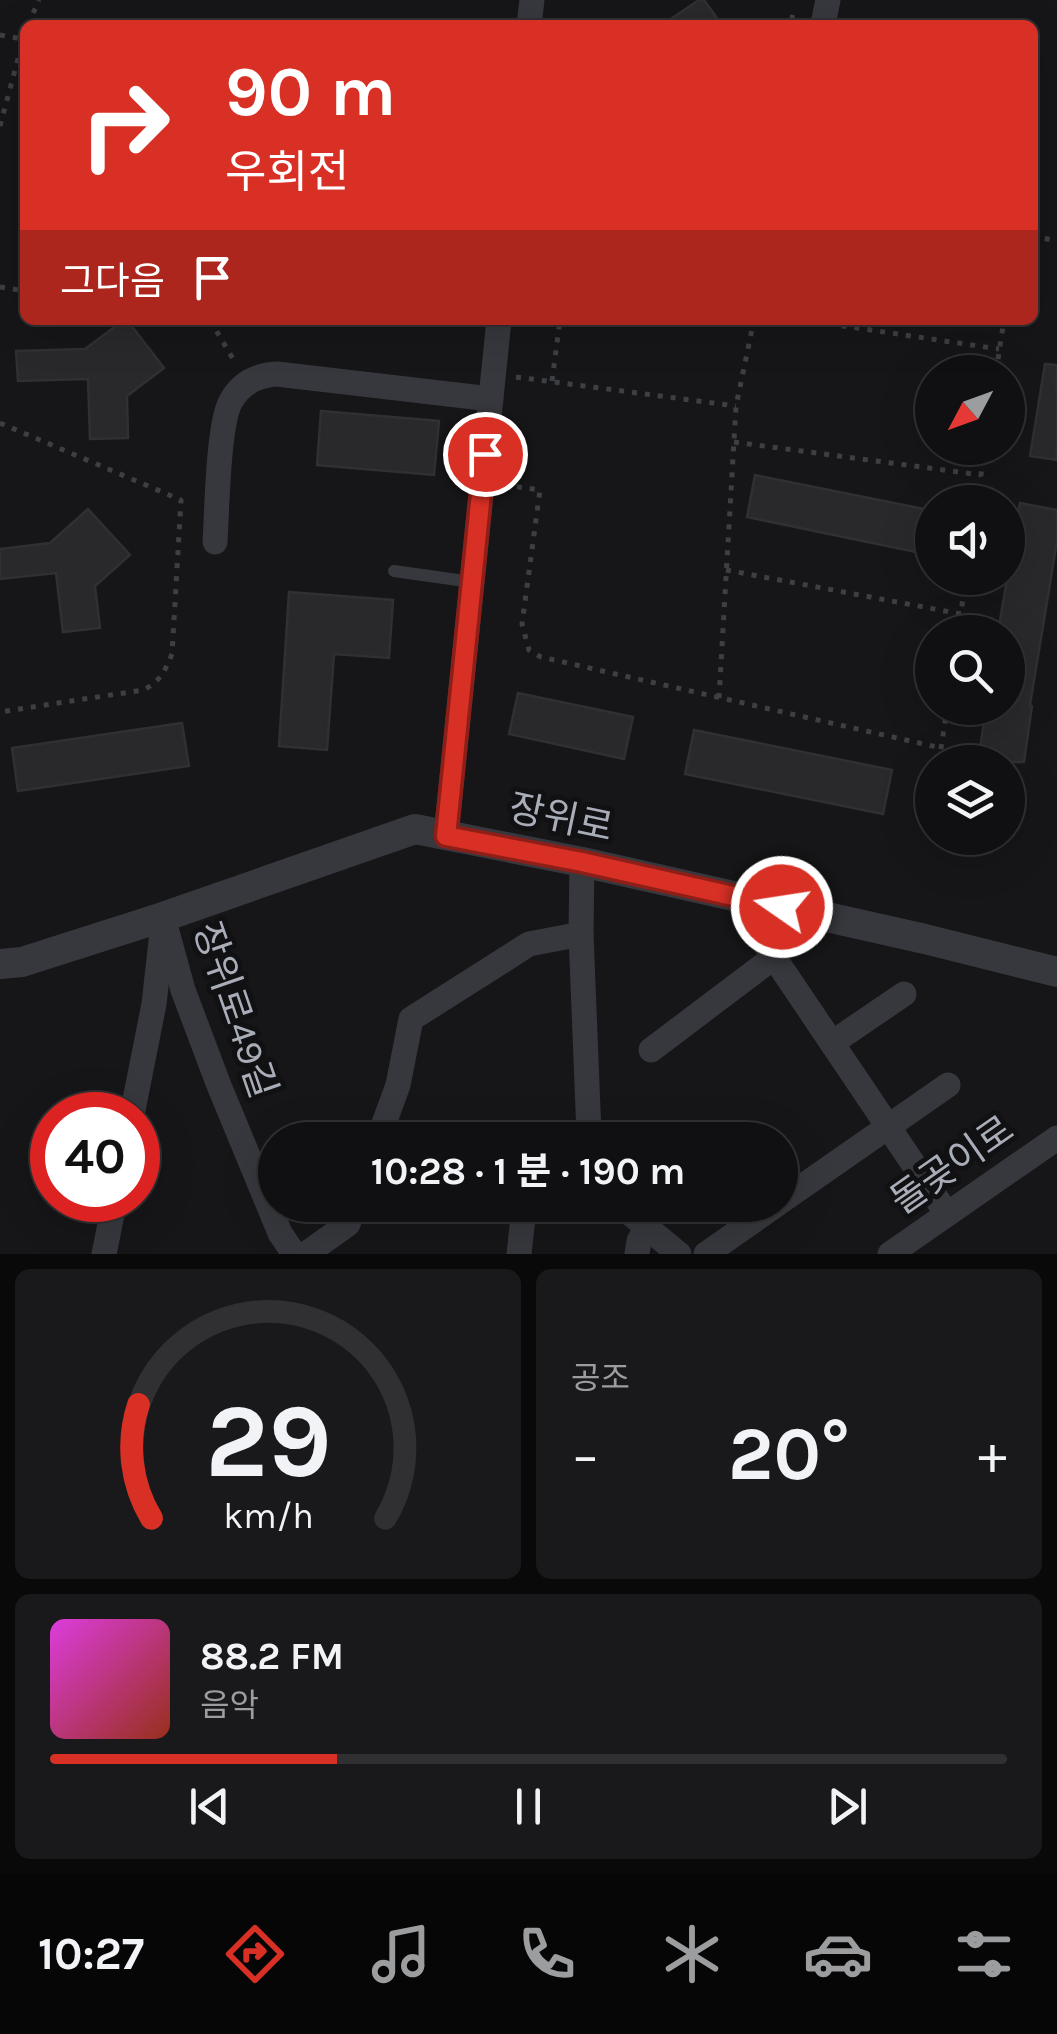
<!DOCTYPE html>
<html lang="ko">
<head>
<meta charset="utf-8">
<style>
	:root { --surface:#101012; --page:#19191b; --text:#f1f3f6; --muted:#9c9d9f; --line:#303032; --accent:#d93025 }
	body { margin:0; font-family:Karla,"Noto Sans KR",sans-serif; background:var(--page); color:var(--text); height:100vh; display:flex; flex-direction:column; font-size:38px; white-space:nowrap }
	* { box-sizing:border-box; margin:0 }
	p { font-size:32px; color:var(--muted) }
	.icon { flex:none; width:55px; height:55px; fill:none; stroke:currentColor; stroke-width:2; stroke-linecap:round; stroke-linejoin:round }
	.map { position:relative; height:1254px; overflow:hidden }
	.panel { display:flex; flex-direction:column; gap:15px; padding:15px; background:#09090a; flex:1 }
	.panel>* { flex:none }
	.banner { position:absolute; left:20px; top:20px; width:1018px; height:305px; border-radius:15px; box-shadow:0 10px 40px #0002,0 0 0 2px var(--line); background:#d93025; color:#fff; overflow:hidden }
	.needle { width:65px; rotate:229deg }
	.fabs { position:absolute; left:915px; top:355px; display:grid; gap:20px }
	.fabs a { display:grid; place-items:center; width:110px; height:110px; border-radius:50%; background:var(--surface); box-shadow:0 10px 40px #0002,0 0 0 2px var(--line); font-size:50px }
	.speed { position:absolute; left:30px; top:1092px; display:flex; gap:20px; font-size:50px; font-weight:700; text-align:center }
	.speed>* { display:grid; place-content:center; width:130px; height:130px; border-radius:50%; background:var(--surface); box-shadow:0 10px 40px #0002,0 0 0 2px var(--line); line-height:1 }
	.speed .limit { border:15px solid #d22; background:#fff; color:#111 }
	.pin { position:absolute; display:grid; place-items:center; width:85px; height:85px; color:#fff; margin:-42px; border:5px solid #fff; border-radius:50%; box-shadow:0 2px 10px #0007 }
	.me { position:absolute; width:110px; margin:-55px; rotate:283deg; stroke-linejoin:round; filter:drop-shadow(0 0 8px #0008) }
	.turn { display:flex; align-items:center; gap:35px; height:210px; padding:0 40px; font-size:45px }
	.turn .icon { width:130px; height:130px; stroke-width:2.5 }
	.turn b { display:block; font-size:70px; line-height:85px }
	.then { display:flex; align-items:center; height:95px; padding:0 40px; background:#0003; gap:20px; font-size:38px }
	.big { font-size:75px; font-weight:700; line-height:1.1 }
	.panel .widget { flex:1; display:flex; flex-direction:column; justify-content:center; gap:15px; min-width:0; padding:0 35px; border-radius:15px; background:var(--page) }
	.panel .dial { align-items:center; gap:0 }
	.dial svg { height:260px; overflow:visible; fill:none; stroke:var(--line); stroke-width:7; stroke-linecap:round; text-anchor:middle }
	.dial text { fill:var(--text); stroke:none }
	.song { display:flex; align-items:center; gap:30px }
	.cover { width:120px; height:120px; border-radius:15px; background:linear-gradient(135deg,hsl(300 70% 55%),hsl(10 70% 35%)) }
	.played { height:10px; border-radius:5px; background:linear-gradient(90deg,var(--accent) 30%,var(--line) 30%) }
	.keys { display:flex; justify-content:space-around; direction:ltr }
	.heat { display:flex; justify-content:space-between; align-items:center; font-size:55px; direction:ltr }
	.panel .tiles { flex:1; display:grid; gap:15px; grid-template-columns:1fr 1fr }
	.widget:last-child { grid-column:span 2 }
	.trip { position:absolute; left:258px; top:1122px; width:540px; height:100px; border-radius:50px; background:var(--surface); box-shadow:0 10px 40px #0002,0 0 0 2px var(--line); font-weight:700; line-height:100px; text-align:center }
	.tab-bar { display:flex; height:160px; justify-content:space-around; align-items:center; background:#060607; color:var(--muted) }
	.tab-bar .icon { width:70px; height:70px }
	.tab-bar .current { color:var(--accent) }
	.tab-bar b { font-size:45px; color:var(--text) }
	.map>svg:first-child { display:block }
	.building { fill:#29292c; stroke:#303034; stroke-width:2.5 }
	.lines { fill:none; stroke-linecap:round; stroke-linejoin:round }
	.path { stroke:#3d3f44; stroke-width:5; stroke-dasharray:5 8; stroke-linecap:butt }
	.service { stroke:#37383d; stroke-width:12 }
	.minor { stroke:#37383d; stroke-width:25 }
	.tertiary { stroke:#37383d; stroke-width:30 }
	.route-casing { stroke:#8d1f18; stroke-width:25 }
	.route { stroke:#d93025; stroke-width:18 }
	.labels { text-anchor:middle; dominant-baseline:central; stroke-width:10; stroke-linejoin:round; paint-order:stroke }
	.street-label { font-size:38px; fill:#a8adb8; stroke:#111113 }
</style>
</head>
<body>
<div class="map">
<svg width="1057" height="1254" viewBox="0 0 1057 1254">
	<rect width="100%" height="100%" fill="#161618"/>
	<g class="building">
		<path d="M 699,0 L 704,0 L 722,25 L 662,25 Z"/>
		<path d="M 124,320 L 127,320 L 164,368 L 127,396 L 128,438 L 90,439 L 88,379 L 18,381 L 16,351 L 85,349 Z"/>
		<path d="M 1045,364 L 1057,365 L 1057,460 L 1030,456 Z"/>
		<path d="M 321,411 L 439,421 L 434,475 L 317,465 Z"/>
		<path d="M 755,475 L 924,509 L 916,552 L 747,517 Z"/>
		<path d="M 1020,503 L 1057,510 L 1057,541 L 1030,705 L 1032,706 L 1024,762 L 978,762 L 986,708 L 1008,708 L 1008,632 L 998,632 Z"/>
		<path d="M 88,509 L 130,555 L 95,586 L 100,628 L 63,632 L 56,573 L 0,579 L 0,549 L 50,543 Z"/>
		<path d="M 289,592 L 393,600 L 389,658 L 334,654 L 327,750 L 279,746 Z"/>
		<path d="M 518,693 L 633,717 L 624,759 L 509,734 Z"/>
		<path d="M 182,723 L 189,766 L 18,791 L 12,748 Z"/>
		<path d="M 694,730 L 892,770 L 883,814 L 685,774 Z"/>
	</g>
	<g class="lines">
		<g class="path">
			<path d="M 28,25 L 39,0"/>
			<path d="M 784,25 L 786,16 L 800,19"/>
			<path d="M 0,35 L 22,39"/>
			<path d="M 0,126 L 25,33"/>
			<path d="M 1032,236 L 1057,241"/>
			<path d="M 0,287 L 25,291"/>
			<path d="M 210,320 L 236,364"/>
			<path d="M 803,320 L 999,349"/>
			<path d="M 996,372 L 1004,320"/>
			<path d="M 516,377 L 736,406"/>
			<path d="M 552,381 L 560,320"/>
			<path d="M 0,423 L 181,500 L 172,654 C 165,671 160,682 143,690 L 0,712"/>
			<path d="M 734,442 L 981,475"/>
			<path d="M 504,485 L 540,490 L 522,624 L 529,650 L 541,657 L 941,748"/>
			<path d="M 977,502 L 985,448"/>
			<path d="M 726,570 L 961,614"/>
			<path d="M 958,632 L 966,578"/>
			<path d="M 719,698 L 736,406 L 754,320"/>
			<path d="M 939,762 L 947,708"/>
			<path d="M 930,825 L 932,804"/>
		</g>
		<path class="service" d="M 394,571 L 472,582"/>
		<g class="minor">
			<path d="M 823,24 L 828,0"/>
			<path d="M 529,25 L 532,0"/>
			<path d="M 215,542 C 217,511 218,423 231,401 C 241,383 257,375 277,374 L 491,399"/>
			<path d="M 446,835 L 499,320"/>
			<path d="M 582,862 L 581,934 L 589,1134 L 592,1140"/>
			<path d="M 745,899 L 749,920 L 947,1214"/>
			<path d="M 163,917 L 183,990 L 218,1083 L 280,1233 L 294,1254"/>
			<path d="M 832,1043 L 904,994"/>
			<path d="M 651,1050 L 774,957"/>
			<path d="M 132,1115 L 154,1004 L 162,932"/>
			<path d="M 378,1140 L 398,1085 L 411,1019 L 529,944 L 581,934"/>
			<path d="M 780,1202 L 948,1085"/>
			<path d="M 627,1205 L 632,1215 L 679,1254"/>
			<path d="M 104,1254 L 115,1200"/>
			<path d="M 306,1254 L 348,1224 L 355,1205"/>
			<path d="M 519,1254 L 523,1217 L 530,1205"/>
			<path d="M 637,1254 L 639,1241 L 647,1227"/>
			<path d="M 706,1254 L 776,1205"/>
			<path d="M 890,1254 L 1057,1138"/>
		</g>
		<path class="tertiary" d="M 0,964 L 22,962 L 163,917 L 415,829 L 582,862 L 925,939 L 1057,972"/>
	</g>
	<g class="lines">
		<defs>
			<path id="route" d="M 485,454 L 446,836 L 582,862 L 782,907"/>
		</defs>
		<use href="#route" class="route-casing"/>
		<use href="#route" class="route"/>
	</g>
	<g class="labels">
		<g class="street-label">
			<text transform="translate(561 818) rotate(12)">장위로</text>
			<text transform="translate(235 1010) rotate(71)">장위로49길</text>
			<text transform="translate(952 1165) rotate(-35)">돌곶이로</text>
		</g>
	</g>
</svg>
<div class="fabs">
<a><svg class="needle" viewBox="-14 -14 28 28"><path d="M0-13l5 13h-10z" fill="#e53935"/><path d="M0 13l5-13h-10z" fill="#9c9d9f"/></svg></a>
<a><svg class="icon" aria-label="sound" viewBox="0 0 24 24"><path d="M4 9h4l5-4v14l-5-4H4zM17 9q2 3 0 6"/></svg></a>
<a><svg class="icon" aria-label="search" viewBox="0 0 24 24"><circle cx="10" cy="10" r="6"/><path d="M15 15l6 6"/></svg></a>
<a><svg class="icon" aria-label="layers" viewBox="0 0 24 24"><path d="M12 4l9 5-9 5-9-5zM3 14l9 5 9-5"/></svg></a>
</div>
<div class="speed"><div class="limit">40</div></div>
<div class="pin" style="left:485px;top:454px;background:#d93025"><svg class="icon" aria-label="arrive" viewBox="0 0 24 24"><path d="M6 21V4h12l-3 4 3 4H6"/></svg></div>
<svg class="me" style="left:782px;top:907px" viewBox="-20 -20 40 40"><circle r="17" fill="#d93025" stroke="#fff" stroke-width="3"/><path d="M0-11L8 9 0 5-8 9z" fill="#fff"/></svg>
<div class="trip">10:28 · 1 분 · 190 m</div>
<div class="banner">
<div class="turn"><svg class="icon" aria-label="right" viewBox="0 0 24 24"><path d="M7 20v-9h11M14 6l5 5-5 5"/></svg><div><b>90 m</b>우회전</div></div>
<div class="then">그다음<svg class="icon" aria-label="arrive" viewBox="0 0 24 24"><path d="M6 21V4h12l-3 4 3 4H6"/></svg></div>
</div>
</div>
<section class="panel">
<div class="tiles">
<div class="widget dial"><svg viewBox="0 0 100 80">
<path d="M14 69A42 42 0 1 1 86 69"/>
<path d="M14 69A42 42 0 0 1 10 34" stroke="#d93025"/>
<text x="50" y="56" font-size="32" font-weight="700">29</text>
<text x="50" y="72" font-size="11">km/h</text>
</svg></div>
<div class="widget"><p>공조</p>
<div class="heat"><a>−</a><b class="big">20°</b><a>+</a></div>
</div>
<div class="widget">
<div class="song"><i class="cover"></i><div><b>88.2 FM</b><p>음악</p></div></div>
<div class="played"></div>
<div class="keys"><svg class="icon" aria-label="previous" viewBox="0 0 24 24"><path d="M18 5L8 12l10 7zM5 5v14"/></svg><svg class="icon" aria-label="pause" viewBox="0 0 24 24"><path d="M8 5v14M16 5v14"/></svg><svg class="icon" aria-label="next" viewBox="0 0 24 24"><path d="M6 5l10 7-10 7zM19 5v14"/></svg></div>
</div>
</div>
</section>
<nav class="tab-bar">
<b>10:27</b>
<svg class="icon current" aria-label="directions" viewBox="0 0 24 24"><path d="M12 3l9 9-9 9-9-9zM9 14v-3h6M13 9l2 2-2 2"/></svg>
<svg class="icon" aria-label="music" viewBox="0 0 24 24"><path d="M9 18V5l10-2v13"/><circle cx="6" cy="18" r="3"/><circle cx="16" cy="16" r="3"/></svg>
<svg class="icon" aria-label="phone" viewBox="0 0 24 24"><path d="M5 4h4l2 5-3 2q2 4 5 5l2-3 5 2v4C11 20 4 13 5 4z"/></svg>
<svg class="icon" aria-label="climate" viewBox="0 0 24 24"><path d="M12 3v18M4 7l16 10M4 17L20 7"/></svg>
<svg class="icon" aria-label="car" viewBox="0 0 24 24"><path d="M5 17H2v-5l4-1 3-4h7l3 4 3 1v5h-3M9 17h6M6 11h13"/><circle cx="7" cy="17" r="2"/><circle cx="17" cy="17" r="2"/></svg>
<svg class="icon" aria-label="filters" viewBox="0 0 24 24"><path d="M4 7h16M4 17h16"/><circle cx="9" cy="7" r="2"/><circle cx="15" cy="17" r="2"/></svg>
</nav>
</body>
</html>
